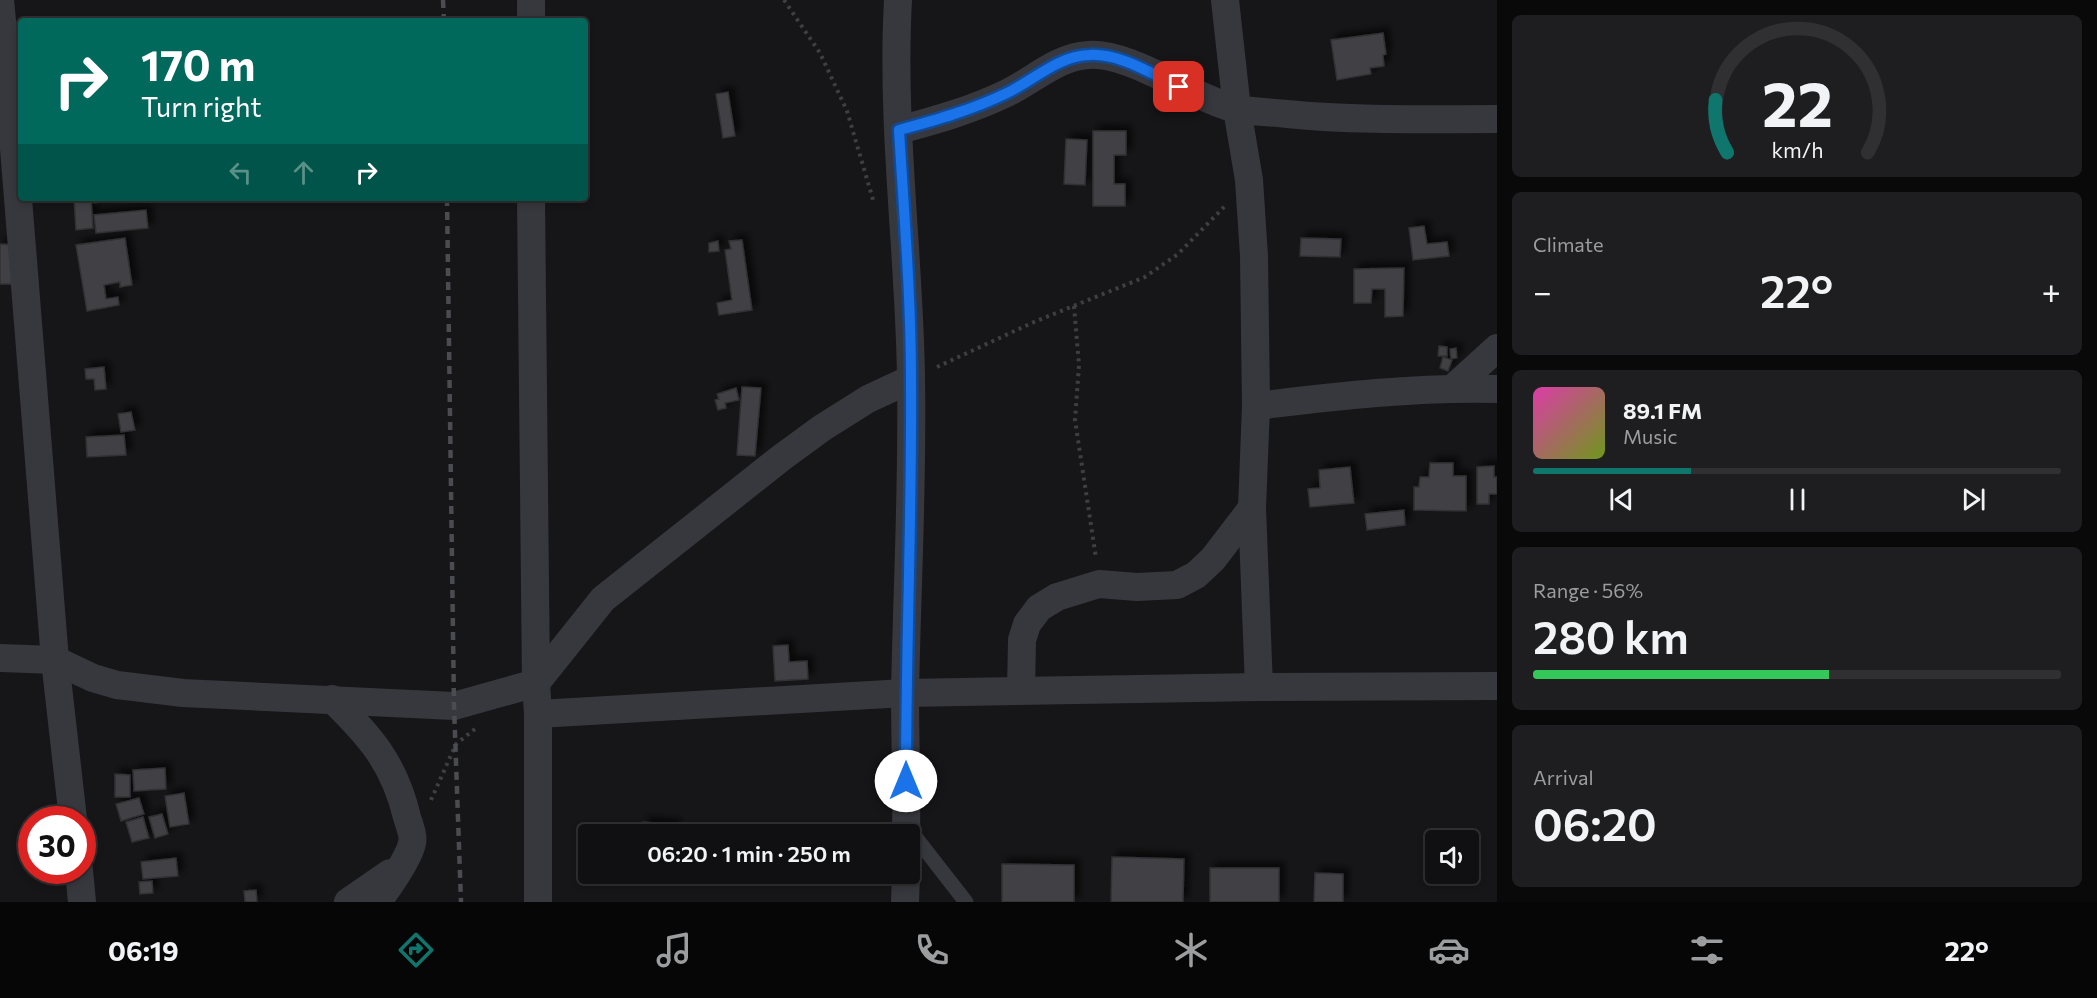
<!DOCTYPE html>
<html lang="en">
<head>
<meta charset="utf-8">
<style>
	:root { --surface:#101012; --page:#1e1e20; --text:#f1f3f6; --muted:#9c9d9f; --line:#303032; --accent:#0f766e }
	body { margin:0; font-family:Commissioner,sans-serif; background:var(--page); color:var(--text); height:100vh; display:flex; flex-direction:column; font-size:22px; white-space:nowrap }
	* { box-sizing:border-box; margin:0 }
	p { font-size:20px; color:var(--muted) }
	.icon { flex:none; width:33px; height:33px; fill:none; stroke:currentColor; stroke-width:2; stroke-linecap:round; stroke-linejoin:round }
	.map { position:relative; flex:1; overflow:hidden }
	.side { display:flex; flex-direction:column; gap:15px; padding:15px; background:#09090a; width:600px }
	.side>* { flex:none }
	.banner { position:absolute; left:18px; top:18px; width:570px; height:183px; border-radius:6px; box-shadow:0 3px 9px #0003,0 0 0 2px var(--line); background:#00695c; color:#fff; overflow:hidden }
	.controls { position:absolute; left:1425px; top:830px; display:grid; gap:12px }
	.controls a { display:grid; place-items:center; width:54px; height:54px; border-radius:6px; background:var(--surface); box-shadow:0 3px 9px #0003,0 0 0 2px var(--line); font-size:30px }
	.speed { position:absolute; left:18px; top:806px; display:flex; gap:12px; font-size:30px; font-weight:700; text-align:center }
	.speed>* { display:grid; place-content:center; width:78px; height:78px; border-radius:50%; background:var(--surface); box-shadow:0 3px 9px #0003,0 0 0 2px var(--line); line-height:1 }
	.speed .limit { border:9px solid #d22; background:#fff; color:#111 }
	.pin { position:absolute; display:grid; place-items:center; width:51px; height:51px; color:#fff; margin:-26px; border-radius:12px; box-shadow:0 3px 9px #0006 }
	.me { position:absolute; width:66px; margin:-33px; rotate:0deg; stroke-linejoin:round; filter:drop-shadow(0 0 4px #0008) }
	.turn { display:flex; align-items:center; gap:21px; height:126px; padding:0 24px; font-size:27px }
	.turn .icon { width:78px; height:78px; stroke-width:2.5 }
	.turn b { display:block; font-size:42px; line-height:51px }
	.lanes { display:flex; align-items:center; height:57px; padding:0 24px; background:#0003; justify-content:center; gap:30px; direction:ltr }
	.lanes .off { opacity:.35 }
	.big { font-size:45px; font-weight:600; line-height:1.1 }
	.side .tile { flex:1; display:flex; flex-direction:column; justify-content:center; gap:9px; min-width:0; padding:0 21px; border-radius:9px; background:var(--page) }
	.side .dial { align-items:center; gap:0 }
	.dial svg { height:156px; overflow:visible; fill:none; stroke:var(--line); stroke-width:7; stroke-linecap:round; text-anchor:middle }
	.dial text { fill:var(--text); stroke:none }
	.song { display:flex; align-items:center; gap:18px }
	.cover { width:72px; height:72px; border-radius:9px; background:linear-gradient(135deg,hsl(320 70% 55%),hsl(80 70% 35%)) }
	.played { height:6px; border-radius:3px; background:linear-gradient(90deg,var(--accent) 30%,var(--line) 30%) }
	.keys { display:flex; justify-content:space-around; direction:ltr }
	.heat { display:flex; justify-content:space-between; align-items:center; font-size:33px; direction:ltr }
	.charge { height:9px; border-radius:4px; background:linear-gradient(90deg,#34c759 56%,var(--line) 0) }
	.trip { position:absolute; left:578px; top:824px; width:342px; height:60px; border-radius:6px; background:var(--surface); box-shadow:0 3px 9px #0003,0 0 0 2px var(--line); font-weight:600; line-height:60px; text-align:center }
	.tabs { display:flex; height:96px; justify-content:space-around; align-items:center; background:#060607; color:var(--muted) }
	.tabs .icon { width:42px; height:42px }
	.tabs .on { color:var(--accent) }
	.tabs b { font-size:27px; color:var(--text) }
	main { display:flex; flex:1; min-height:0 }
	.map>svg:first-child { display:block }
	.building { fill:#404145; stroke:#303034; stroke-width:1.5; filter:url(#shadow) }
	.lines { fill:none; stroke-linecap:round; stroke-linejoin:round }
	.path { stroke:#3d3f44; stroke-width:4; stroke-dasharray:3 4.5; stroke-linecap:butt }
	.lane { stroke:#37383d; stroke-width:15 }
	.street { stroke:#37383d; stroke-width:28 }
	.rail { stroke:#4a4c52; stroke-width:4.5; stroke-dasharray:8 6; stroke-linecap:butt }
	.route-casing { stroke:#114b97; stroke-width:15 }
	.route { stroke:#1a73e8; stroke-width:10 }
</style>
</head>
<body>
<main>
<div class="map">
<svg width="1497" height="902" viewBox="0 0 1497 902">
	<defs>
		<filter id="shadow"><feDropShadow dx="5.5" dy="-5.5" stdDeviation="3" flood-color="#0009"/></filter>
	</defs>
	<rect width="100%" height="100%" fill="#161618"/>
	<g class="building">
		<path d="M 1383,33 L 1386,54 L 1383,55 L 1384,66 L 1370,68 L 1371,74 L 1337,80 L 1331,40 Z"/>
		<path d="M 728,92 L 735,136 L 723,138 L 716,94 Z"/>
		<path d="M 1093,131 L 1126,131 L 1126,155 L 1114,155 L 1114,184 L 1125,184 L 1125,206 L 1093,206 Z"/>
		<path d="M 1066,139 L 1087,140 L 1085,185 L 1064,184 Z"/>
		<path d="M 74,198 L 91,198 L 93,228 L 76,230 Z"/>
		<path d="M 93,198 L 137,198 L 94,203 Z"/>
		<path d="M 146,210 L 148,228 L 96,233 L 94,215 Z"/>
		<path d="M 1424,226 L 1427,244 L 1447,242 L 1449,256 L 1413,260 L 1409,228 Z"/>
		<path d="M 125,238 L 132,285 L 120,287 L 120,282 L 104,285 L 106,299 L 118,297 L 119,305 L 87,311 L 76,245 Z"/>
		<path d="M 1301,238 L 1341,239 L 1340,257 L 1300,256 Z"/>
		<path d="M 742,240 L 752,310 L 719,315 L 717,303 L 732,300 L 725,250 L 731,249 L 729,241 Z"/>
		<path d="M 718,241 L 719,251 L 709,252 L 709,243 Z"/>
		<path d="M 0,244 L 14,245 L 14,284 L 0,284 Z"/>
		<path d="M 1404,268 L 1403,316 L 1385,317 L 1385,289 L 1372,289 L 1371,303 L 1354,303 L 1354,269 Z"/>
		<path d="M 1439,346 L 1447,347 L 1447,356 L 1438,356 Z"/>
		<path d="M 1456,348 L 1457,358 L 1451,359 L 1450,349 Z"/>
		<path d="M 1443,357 L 1452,360 L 1448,371 L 1440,368 Z"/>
		<path d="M 104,367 L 106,389 L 95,390 L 94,379 L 86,379 L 85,369 Z"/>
		<path d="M 742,387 L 761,388 L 755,456 L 737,455 Z"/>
		<path d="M 736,388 L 739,400 L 725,403 L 726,408 L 718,410 L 715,400 L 719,399 L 717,394 Z"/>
		<path d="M 131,412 L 135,430 L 121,432 L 118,414 Z"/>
		<path d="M 124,435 L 126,455 L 87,457 L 86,437 Z"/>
		<path d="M 1430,463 L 1453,463 L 1453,476 L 1466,476 L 1466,511 L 1414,510 L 1414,487 L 1419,487 L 1420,477 L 1429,477 Z"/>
		<path d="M 1494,466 L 1494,477 L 1497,477 L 1497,494 L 1489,494 L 1489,504 L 1477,504 L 1477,467 Z"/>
		<path d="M 1350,467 L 1354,503 L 1310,507 L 1308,489 L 1320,488 L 1319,470 Z"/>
		<path d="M 1404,510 L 1405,525 L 1367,530 L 1365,514 Z"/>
		<path d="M 788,645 L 789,662 L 807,661 L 808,679 L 775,681 L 773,646 Z"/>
		<path d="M 165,768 L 166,789 L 134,791 L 133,770 Z"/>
		<path d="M 115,774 L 130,775 L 130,797 L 115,797 Z"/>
		<path d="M 184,793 L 189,824 L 170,827 L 165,796 Z"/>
		<path d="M 139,798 L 144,814 L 121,821 L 116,804 Z"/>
		<path d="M 162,814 L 168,834 L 155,838 L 149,817 Z"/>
		<path d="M 143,817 L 149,838 L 132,842 L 126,822 Z"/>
		<path d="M 643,822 L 676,825 L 675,834 L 642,834 Z"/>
		<path d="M 1112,857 L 1184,859 L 1183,902 L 1111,902 Z"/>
		<path d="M 176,858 L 178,876 L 143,879 L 141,862 Z"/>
		<path d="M 1002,864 L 1074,865 L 1074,902 L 1002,902 Z"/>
		<rect x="1210" y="868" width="69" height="34"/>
		<path d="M 1315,873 L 1343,874 L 1343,902 L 1314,902 Z"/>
		<path d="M 152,881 L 153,893 L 140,894 L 139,882 Z"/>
		<path d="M 256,890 L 257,902 L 245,902 L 244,891 Z"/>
	</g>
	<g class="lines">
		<g class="path">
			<path d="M 784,0 L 820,53 L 847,111 L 874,203"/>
			<path d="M 1074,306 L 1079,365 L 1075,420 L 1096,558"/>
			<path d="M 937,367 L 1034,322 L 1145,277 L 1178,254 L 1225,206"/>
			<path d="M 431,800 L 456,744 L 475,729"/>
		</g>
		<path class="lane" d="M 906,825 L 966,902"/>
		<g class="street">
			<path d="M 0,0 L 13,136 L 55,660 L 73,819"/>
			<path d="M 898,0 C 891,125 909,251 911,376 C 913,482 907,588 905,693 C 905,740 907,787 906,834"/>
			<path d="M 1225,0 L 1237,109 L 1249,180 L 1254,256 L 1256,406 L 1252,508 L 1259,687"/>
			<path d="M 531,21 L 531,0"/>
			<path d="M 899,130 C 936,120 972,110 1007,93 C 1034,80 1057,57 1088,55 C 1129,51 1194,99 1237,109 C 1253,112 1271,112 1287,114 C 1357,121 1427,119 1497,119"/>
			<path d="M 531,198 L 536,683 L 538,714 L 538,902"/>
			<path d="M 1453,388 L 1497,348"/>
			<path d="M 1256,406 C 1336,396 1416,387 1497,389"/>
			<path d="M 0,658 L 55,660 L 93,678 L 117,685 L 183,693 L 454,706 L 536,683 L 603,599 L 781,458 L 822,428 L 868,399 L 911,379"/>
			<path d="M 1021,690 L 1022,640 L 1027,624 L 1039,608 L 1057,597 L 1099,584 L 1137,587 L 1177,585 L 1196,575 L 1213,559 L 1252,508"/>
			<path d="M 332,699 C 370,736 394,763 407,817 C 409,824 414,836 412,843 C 409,858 387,890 377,902"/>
			<path d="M 538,714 L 905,693 L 1259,687 L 1497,686"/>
			<path d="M 79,870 L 82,902"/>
			<path d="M 348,902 L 390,873"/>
			<path d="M 905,902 L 906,873"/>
		</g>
		<g class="rail">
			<path d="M 443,0 L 444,21"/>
			<path d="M 447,198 L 454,706 L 461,902"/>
		</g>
	</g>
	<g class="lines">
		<defs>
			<path id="route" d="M 906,781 C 906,647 912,514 911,380 C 911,297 904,213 899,130 C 936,120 972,110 1007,93 C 1034,80 1058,56 1089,55 C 1120,53 1152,74 1179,87"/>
		</defs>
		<use href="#route" class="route-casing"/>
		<use href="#route" class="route"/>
	</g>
</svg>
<div class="controls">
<a><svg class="icon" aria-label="sound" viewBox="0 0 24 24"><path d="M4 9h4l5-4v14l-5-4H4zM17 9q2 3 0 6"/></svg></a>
</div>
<div class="speed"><div class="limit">30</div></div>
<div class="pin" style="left:1179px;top:87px;background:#d93025"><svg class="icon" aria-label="arrive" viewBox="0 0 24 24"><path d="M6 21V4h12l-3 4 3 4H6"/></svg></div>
<svg class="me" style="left:906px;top:781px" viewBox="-20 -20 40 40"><circle r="19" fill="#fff"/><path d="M0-13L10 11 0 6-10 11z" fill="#1a73e8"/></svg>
<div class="trip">06:20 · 1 min · 250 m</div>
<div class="banner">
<div class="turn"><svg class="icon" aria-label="right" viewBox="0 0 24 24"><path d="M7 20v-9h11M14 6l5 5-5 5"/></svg><div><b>170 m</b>Turn right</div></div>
<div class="lanes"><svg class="icon off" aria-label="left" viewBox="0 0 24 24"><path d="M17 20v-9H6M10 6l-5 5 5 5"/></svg><svg class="icon off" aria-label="ahead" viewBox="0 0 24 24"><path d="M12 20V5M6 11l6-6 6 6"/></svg><svg class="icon" aria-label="right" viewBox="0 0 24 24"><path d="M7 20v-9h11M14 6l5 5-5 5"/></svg></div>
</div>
</div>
<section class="side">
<div class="tile dial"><svg viewBox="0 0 100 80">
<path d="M14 69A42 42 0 1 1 86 69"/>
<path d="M14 69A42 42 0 0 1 8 42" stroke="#0f766e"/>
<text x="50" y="56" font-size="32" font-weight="700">22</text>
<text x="50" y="72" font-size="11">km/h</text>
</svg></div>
<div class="tile"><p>Climate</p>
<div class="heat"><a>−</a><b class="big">22°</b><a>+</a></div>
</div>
<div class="tile">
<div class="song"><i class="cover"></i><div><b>89.1 FM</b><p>Music</p></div></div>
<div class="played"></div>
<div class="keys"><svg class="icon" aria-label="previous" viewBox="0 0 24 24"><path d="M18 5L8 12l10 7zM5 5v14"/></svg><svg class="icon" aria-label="pause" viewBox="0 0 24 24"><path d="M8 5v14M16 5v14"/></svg><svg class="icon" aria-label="next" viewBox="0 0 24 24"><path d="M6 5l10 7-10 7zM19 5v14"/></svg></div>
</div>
<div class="tile"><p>Range · 56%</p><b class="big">280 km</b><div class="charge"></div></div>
<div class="tile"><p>Arrival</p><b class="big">06:20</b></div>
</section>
</main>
<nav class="tabs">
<b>06:19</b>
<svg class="icon on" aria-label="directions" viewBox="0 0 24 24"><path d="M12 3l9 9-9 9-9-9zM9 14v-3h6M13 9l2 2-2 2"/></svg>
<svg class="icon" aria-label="music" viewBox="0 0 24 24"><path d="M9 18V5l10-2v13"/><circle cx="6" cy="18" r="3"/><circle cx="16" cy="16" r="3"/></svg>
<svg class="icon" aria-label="phone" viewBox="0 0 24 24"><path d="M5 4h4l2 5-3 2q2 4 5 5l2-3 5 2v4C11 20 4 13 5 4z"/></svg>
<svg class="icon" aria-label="climate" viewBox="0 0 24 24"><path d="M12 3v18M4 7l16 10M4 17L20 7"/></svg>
<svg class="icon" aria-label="car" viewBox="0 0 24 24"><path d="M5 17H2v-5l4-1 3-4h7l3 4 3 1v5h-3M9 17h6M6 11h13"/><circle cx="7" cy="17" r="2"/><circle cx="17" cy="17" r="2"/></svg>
<svg class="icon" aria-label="filters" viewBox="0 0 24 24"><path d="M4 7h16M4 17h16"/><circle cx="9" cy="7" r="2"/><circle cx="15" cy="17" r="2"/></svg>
<b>22°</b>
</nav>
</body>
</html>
